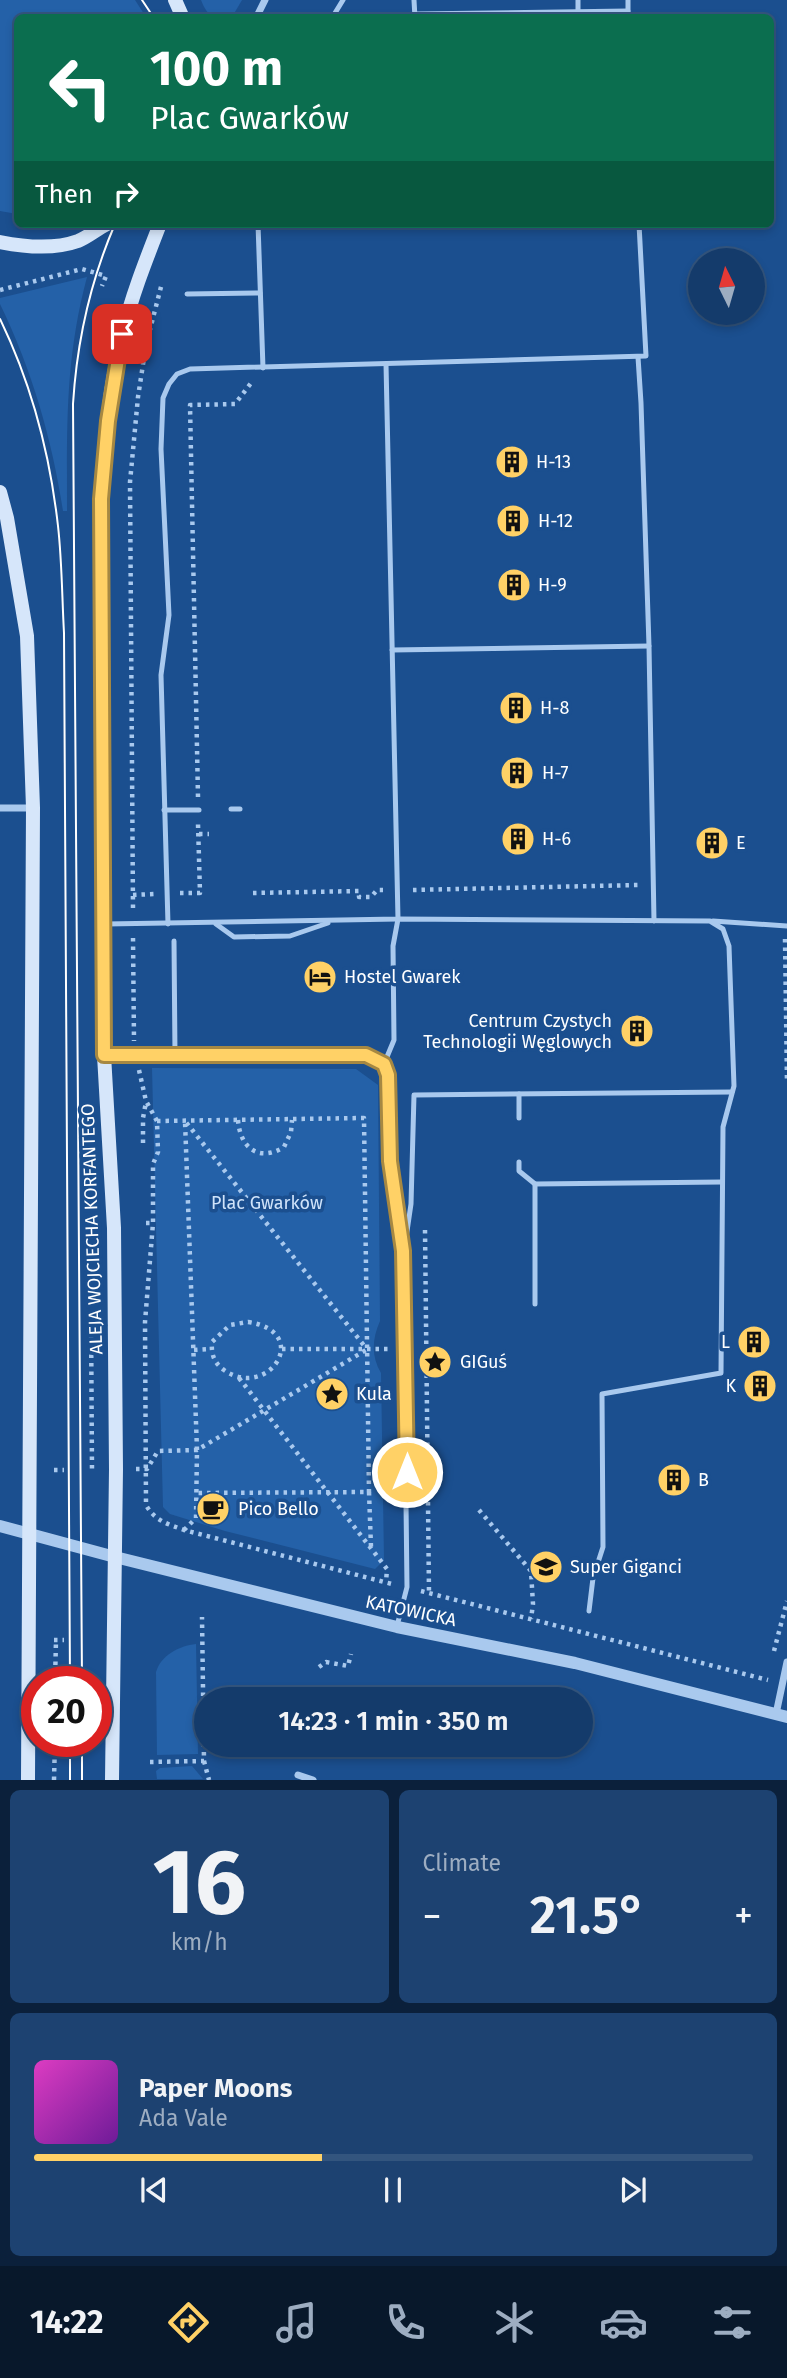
<!DOCTYPE html>
<html lang="en">
<head>
<meta charset="utf-8">
<style>
	:root { --surface:#143b6b; --page:#1d4271; --text:#f1f3f6; --muted:#9dadc1; --line:#33557e; --accent:#ffd166 }
	body { margin:0; font-family:"Fira Sans",sans-serif; background:var(--page); color:var(--text); height:100vh; display:flex; flex-direction:column; font-size:26px; white-space:nowrap }
	* { box-sizing:border-box; margin:0 }
	p { font-size:23px; color:var(--muted) }
	.icon { flex:none; width:38px; height:38px; fill:none; stroke:currentColor; stroke-width:2; stroke-linecap:round; stroke-linejoin:round }
	.map { position:relative; height:1780px; overflow:hidden }
	.drawer { display:flex; flex-direction:column; gap:10px; padding:10px; background:#0b203b; flex:1 }
	.drawer>* { flex:none }
	.banner { position:absolute; left:14px; top:14px; width:760px; height:214px; border-radius:10px; box-shadow:0 4px 10px #0003,0 0 0 2px var(--line); background:#0b6e4f; color:#fff; overflow:hidden }
	.needle { width:46px; rotate:355deg }
	.controls { position:absolute; left:688px; top:248px; display:grid; gap:14px }
	.controls a { display:grid; place-items:center; width:77px; height:77px; border-radius:50%; background:var(--surface); box-shadow:0 4px 10px #0003,0 0 0 2px var(--line); font-size:35px }
	.speed { position:absolute; left:21px; top:1666px; display:flex; gap:14px; font-size:35px; font-weight:700; text-align:center }
	.speed>* { display:grid; place-content:center; width:91px; height:91px; border-radius:50%; background:var(--surface); box-shadow:0 4px 10px #0003,0 0 0 2px var(--line); line-height:1 }
	.speed .limit { border:10px solid #d22; background:#fff; color:#111 }
	.pin { position:absolute; display:grid; place-items:center; width:60px; height:60px; color:#fff; margin:-30px; border-radius:14px; box-shadow:0 4px 10px #0006 }
	.me { position:absolute; width:77px; margin:-38px; rotate:0deg; stroke-linejoin:round; filter:drop-shadow(0 0 5px #0008) }
	.turn { display:flex; align-items:center; gap:24px; height:147px; padding:0 21px; font-size:32px }
	.turn .icon { width:91px; height:91px; stroke-width:2.5 }
	.turn b { display:block; font-size:49px; line-height:60px }
	.then { display:flex; align-items:center; height:66px; padding:0 21px; background:#0003; gap:14px; font-size:26px }
	.big { font-size:52px; font-weight:600; line-height:1.1 }
	.drawer .widget { flex:1; display:flex; flex-direction:column; justify-content:center; gap:10px; min-width:0; padding:0 24px; border-radius:10px; background:var(--page) }
	.drawer .dial { align-items:center; gap:0 }
	.dial b { font-size:91px; line-height:1 }
	.song { display:flex; align-items:center; gap:21px }
	.cover { width:84px; height:84px; border-radius:10px; background:linear-gradient(135deg,hsl(310 70% 55%),hsl(280 70% 35%)) }
	.played { height:7px; border-radius:4px; background:linear-gradient(90deg,var(--accent) 40%,var(--line) 40%) }
	.keys { display:flex; justify-content:space-around; direction:ltr }
	.heat { display:flex; justify-content:space-between; align-items:center; font-size:38px; direction:ltr }
	.drawer .tiles { flex:1; display:grid; gap:10px; grid-template-columns:1fr 1fr }
	.widget:last-child { grid-column:span 2 }
	.trip { position:absolute; left:194px; top:1687px; width:399px; height:70px; border-radius:35px; background:var(--surface); box-shadow:0 4px 10px #0003,0 0 0 2px var(--line); font-weight:600; line-height:70px; text-align:center }
	.menu { display:flex; height:112px; justify-content:space-around; align-items:center; background:#08182b; color:var(--muted) }
	.menu .icon { width:49px; height:49px }
	.menu .current { color:var(--accent) }
	.menu b { font-size:32px; color:var(--text) }
	.map>svg:first-child { display:block }
	.green { fill:#2461a8 }
	.lines { fill:none; stroke-linecap:round; stroke-linejoin:round }
	.path { stroke:#a9c9ee; stroke-width:4.5; stroke-dasharray:3.5 5; stroke-linecap:butt }
	.service { stroke:#a9c9ee; stroke-width:5 }
	.minor { stroke:#a9c9ee; stroke-width:7 }
	.tertiary { stroke:#a9c9ee; stroke-width:12 }
	.secondary { stroke:#d6e6fa; stroke-width:14 }
	.tram { stroke:#fff; stroke-width:2 }
	.route-casing { stroke:#a68842; stroke-width:18 }
	.route { stroke:#ffd166; stroke-width:12 }
	.labels { text-anchor:middle; dominant-baseline:central; stroke-width:7; stroke-linejoin:round; paint-order:stroke }
	.poi-label { font-size:18px; fill:#fff; stroke:#1b4f8f; text-anchor:start }
	.park-label { font-size:18px; fill:#cfe3fa; stroke:#1b4f8f }
	.street-label { font-size:18px; fill:#fff; stroke:#1b4f8f }
</style>
</head>
<body>
<div class="map">
<svg width="787" height="1780" viewBox="0 0 787 1780">
	<rect width="100%" height="100%" fill="#1b4f8f"/>
	<g class="green">
		<path d="M 0,0 L 135,0 L 146,17 L 18,18 L 17,214 L 0,211 Z"/>
		<path d="M 201,0 L 242,0 L 232,17 C 214,18 208,18 201,0 Z"/>
		<path d="M 87,277 C 65,359 67,427 67,511 L 63,511 C 52,439 32,370 0,304 L 0,298 Z"/>
		<path d="M 152,1068 L 356,1069 L 378,1085 L 380,1321 C 372,1339 371,1356 381,1373 L 384,1560 L 375,1569 L 225,1531 L 170,1514 L 163,1507 Z"/>
		<path d="M 196,1644 L 198,1754 L 157,1755 L 156,1672 C 161,1655 179,1646 196,1644 Z"/>
		<path d="M 192,1766 L 203,1779 L 157,1779 L 156,1771 L 160,1768 Z"/>
	</g>
	<g class="lines">
		<g class="path">
			<path d="M 0,290 L 82,269 L 106,276 L 102,286"/>
			<path d="M 198,797 L 190,405 L 235,404 L 251,383"/>
			<path d="M 199,834 L 209,834"/>
			<path d="M 413,890 L 639,885"/>
			<path d="M 180,893 L 200,893 L 198,824"/>
			<path d="M 253,893 L 359,891 L 359,897 L 371,897 L 377,890 L 383,890"/>
			<path d="M 133,895 L 154,894"/>
			<path d="M 133,908 L 130,482 L 138,397 L 146,345 L 162,283"/>
			<path d="M 133,938 L 134,1041"/>
			<path d="M 785,939 L 787,1083"/>
			<path d="M 139,1070 L 146,1101 L 157,1121 L 158,1152 L 153,1164 L 153,1223 L 145,1322 L 146,1505 C 155,1521 168,1524 184,1530 L 392,1584"/>
			<path d="M 238,1120 C 240,1147 258,1163 284,1147 L 291,1132 L 292,1120"/>
			<path d="M 157,1121 L 364,1118 L 369,1492 L 197,1493"/>
			<path d="M 143,1143 L 143,1118 L 146,1102"/>
			<path d="M 146,1223 L 153,1223"/>
			<path d="M 425,1230 L 429,1593"/>
			<path d="M 91,1312 L 92,1470"/>
			<path d="M 248,1322 C 314,1332 268,1401 224,1370 C 214,1363 211,1354 212,1342 L 230,1325 Z"/>
			<path d="M 282,1349 L 390,1349"/>
			<path d="M 194,1350 L 211,1349"/>
			<path d="M 239,1378 L 387,1569 L 386,1582"/>
			<path d="M 136,1469 L 147,1469 L 158,1451 L 197,1450 L 366,1350"/>
			<path d="M 54,1470 L 64,1470"/>
			<path d="M 369,1492 L 371,1547"/>
			<path d="M 479,1510 L 531,1571 L 533,1604 L 531,1619"/>
			<path d="M 184,1530 L 196,1518 L 197,1450 L 185,1121 L 366,1348"/>
			<path d="M 421,1591 L 768,1680"/>
			<path d="M 54,1640 L 64,1640"/>
			<path d="M 774,1651 L 787,1601"/>
			<path d="M 319,1667 L 326,1662 L 348,1666 L 351,1654"/>
			<path d="M 55,1682 L 56,1640"/>
			<path d="M 204,1761 L 209,1780"/>
			<path d="M 150,1762 L 204,1761 L 202,1617"/>
			<path d="M 54,1780 L 55,1741"/>
		</g>
		<g class="service">
			<path d="M 414,0 L 415,18"/>
			<path d="M 628,0 L 628,18"/>
			<path d="M 578,12 L 578,0"/>
			<path d="M 414,14 L 628,11"/>
			<path d="M 332,18 L 343,0"/>
			<path d="M 258,224 L 263,368"/>
			<path d="M 187,294 L 260,293"/>
			<path d="M 638,357 L 641,403 L 649,646 L 654,921"/>
			<path d="M 392,650 L 649,646"/>
			<path d="M 231,809 L 240,809"/>
			<path d="M 164,810 L 199,810"/>
			<path d="M 713,921 L 787,926"/>
			<path d="M 106,924 L 398,919 L 386,364"/>
			<path d="M 168,924 L 161,675 L 169,615 L 161,449 L 163,398 L 169,384 L 177,374 L 190,369 L 646,356 L 639,224"/>
			<path d="M 216,924 L 234,937 L 290,936 L 328,923"/>
			<path d="M 174,941 L 175,1055"/>
			<path d="M 104,1055 L 366,1055 L 384,1064 L 388,1075 L 390,1161 L 403,1251 L 407,1587 L 397,1626"/>
			<path d="M 384,1064 L 394,1040 L 393,946 L 398,919 L 710,921 L 723,929 L 729,946 L 734,1086 L 723,1127 L 721,1373 L 602,1394 L 603,1547 L 593,1578 L 589,1611"/>
			<path d="M 519,1094 L 519,1118"/>
			<path d="M 519,1162 L 519,1171 L 535,1184"/>
			<path d="M 405,1245 L 411,1204 L 414,1095 L 732,1092"/>
			<path d="M 535,1304 L 535,1184 L 722,1182"/>
		</g>
		<g class="minor">
			<path d="M 256,18 L 265,0"/>
			<path d="M 0,808 L 33,808"/>
			<path d="M 776,1714 L 787,1662"/>
			<path d="M 298,1775 L 313,1780"/>
		</g>
		<path class="tertiary" d="M 0,1526 L 115,1557 L 397,1627 L 575,1663 L 787,1717"/>
		<g class="secondary">
			<path d="M 175,0 L 183,18"/>
			<path d="M 0,242 C 25,247 53,250 78,241 C 88,237 97,229 107,224"/>
			<path d="M 0,492 L 7,518 L 27,636 L 33,808 L 28,1780"/>
			<path d="M 112,1780 L 116,1469 L 114,1228 L 104,1055 L 101,499 C 104,443 109,387 123,332 C 132,295 146,260 160,224"/>
		</g>
		<g class="tram">
			<path d="M 142,0 L 154,18"/>
			<path d="M 0,319 C 31,383 50,455 58,526 C 62,561 62,598 64,633 L 70,1682"/>
			<path d="M 82,1682 L 73,404 C 77,340 90,282 115,224"/>
			<path d="M 70,1741 L 70,1780"/>
			<path d="M 82,1741 L 82,1780"/>
		</g>
	</g>
	<g class="lines">
		<defs>
			<path id="route" d="M 122,334 L 108,421 L 101,499 L 104,1055 L 366,1055 L 384,1064 L 388,1075 L 390,1161 L 403,1251 L 407,1472"/>
		</defs>
		<use href="#route" class="route-casing"/>
		<use href="#route" class="route"/>
	</g>
	<defs>
		<symbol id="building-disc" viewBox="-11 -11 22 22"><circle r="9.5" fill="#ffd166" stroke="#1b4f8f"/><path d="M-4-6H4V6H1V3H-1V6H-4ZM-2.5-4.3h1.7v1.8h-1.7ZM.8-4.3h1.7v1.8H.8ZM-2.5-1h1.7V.8h-1.7ZM.8-1h1.7V.8H.8Z" fill="#111"/></symbol>
		<symbol id="hotel-disc" viewBox="-11 -11 22 22"><circle r="9.5" fill="#ffd166" stroke="#1b4f8f"/><path d="M-6-4.5h1.5V1H6V5H4.5V3h-9V5H-6ZM-4 0a1.8 1.8 0 1 1 3.6 0ZM.5 0V-2.5h3Q6-2.5 6 0Z" fill="#111"/></symbol>
		<symbol id="sight-disc" viewBox="-11 -11 22 22"><circle r="9.5" fill="#ffd166" stroke="#1b4f8f"/><path d="M0-6L1.8-2.2L6-1.7L2.9 1.2L3.7 5.4L0 3.3L-3.7 5.4L-2.9 1.2L-6-1.7L-1.8-2.2Z" fill="#111"/></symbol>
		<symbol id="cafe-disc" viewBox="-11 -11 22 22"><circle r="9.5" fill="#ffd166" stroke="#1b4f8f"/><path d="M-5.5-4.5H6V0H3Q3 3.5 0 3.5H-2.5Q-5.5 3.5-5.5 0ZM3-3.2v2h1.7v-2ZM-6 4.5H4V6H-6Z" fill="#111"/></symbol>
		<symbol id="school-disc" viewBox="-11 -11 22 22"><circle r="9.5" fill="#ffd166" stroke="#1b4f8f"/><path d="M0-5L7-2L0 1L-7-2ZM-4 1L0 2.5L4 1V4Q0 6-4 4Z" fill="#111"/></symbol>
	</defs>
	<g fill-rule="evenodd">
		<use href="#building-disc" x="493" y="443" width="38" height="38"/>
		<use href="#building-disc" x="494" y="502" width="38" height="38"/>
		<use href="#building-disc" x="495" y="566" width="38" height="38"/>
		<use href="#building-disc" x="497" y="689" width="38" height="38"/>
		<use href="#building-disc" x="498" y="754" width="38" height="38"/>
		<use href="#building-disc" x="499" y="820" width="38" height="38"/>
		<use href="#building-disc" x="693" y="824" width="38" height="38"/>
		<use href="#hotel-disc" x="301" y="958" width="38" height="38"/>
		<use href="#building-disc" x="618" y="1012" width="38" height="38"/>
		<use href="#building-disc" x="735" y="1323" width="38" height="38"/>
		<use href="#sight-disc" x="416" y="1343" width="38" height="38"/>
		<use href="#building-disc" x="741" y="1367" width="38" height="38"/>
		<use href="#sight-disc" x="313" y="1375" width="38" height="38"/>
		<use href="#building-disc" x="655" y="1461" width="38" height="38"/>
		<use href="#cafe-disc" x="194" y="1490" width="38" height="38"/>
		<use href="#school-disc" x="527" y="1548" width="38" height="38"/>
	</g>
	<g class="labels">
		<g class="poi-label">
			<text x="536" y="462">H-13</text>
			<text x="538" y="521">H-12</text>
			<text x="538" y="585">H-9</text>
			<text x="540" y="708">H-8</text>
			<text x="542" y="773">H-7</text>
			<text x="542" y="839">H-6</text>
			<text x="736" y="843">E</text>
			<text x="344" y="977">Hostel Gwarek</text>
			<text x="612" y="1021" text-anchor="end">Centrum Czystych<tspan x="612" dy="21">Technologii Węglowych</tspan></text>
			<text x="730" y="1342" text-anchor="end">L</text>
			<text x="460" y="1362">GIGuś</text>
			<text x="736" y="1386" text-anchor="end">K</text>
			<text x="356" y="1394">Kula</text>
			<text x="698" y="1480">B</text>
			<text x="238" y="1509">Pico Bello</text>
			<text x="570" y="1567">Super Giganci</text>
		</g>
		<g class="park-label">
			<text x="267" y="1203">Plac Gwarków</text>
		</g>
		<g class="street-label">
			<text transform="translate(92 1229) rotate(-92)">ALEJA WOJCIECHA KORFANTEGO</text>
			<text transform="translate(411 1611) rotate(12)">KATOWICKA</text>
		</g>
	</g>
</svg>
<div class="controls">
<a><svg class="needle" viewBox="-14 -14 28 28"><path d="M0-13l5 13h-10z" fill="#e53935"/><path d="M0 13l5-13h-10z" fill="#9dadc1"/></svg></a>
</div>
<div class="speed"><div class="limit">20</div></div>
<div class="pin" style="left:122px;top:334px;background:#d93025"><svg class="icon" aria-label="arrive" viewBox="0 0 24 24"><path d="M6 21V4h12l-3 4 3 4H6"/></svg></div>
<svg class="me" style="left:407px;top:1472px" viewBox="-20 -20 40 40"><circle r="17" fill="#ffd166" stroke="#fff" stroke-width="3"/><path d="M0-11L8 9 0 5-8 9z" fill="#fff"/></svg>
<div class="trip">14:23 · 1 min · 350 m</div>
<div class="banner">
<div class="turn"><svg class="icon" aria-label="left" viewBox="0 0 24 24"><path d="M17 20v-9H6M10 6l-5 5 5 5"/></svg><div><b>100 m</b>Plac Gwarków</div></div>
<div class="then">Then<svg class="icon" aria-label="right" viewBox="0 0 24 24"><path d="M7 20v-9h11M14 6l5 5-5 5"/></svg></div>
</div>
</div>
<section class="drawer">
<div class="tiles">
<div class="widget dial"><b>16</b><p>km/h</p></div>
<div class="widget"><p>Climate</p>
<div class="heat"><a>−</a><b class="big">21.5°</b><a>+</a></div>
</div>
<div class="widget">
<div class="song"><i class="cover"></i><div><b>Paper Moons</b><p>Ada Vale</p></div></div>
<div class="played"></div>
<div class="keys"><svg class="icon" aria-label="previous" viewBox="0 0 24 24"><path d="M18 5L8 12l10 7zM5 5v14"/></svg><svg class="icon" aria-label="pause" viewBox="0 0 24 24"><path d="M8 5v14M16 5v14"/></svg><svg class="icon" aria-label="next" viewBox="0 0 24 24"><path d="M6 5l10 7-10 7zM19 5v14"/></svg></div>
</div>
</div>
</section>
<nav class="menu">
<b>14:22</b>
<svg class="icon current" aria-label="directions" viewBox="0 0 24 24"><path d="M12 3l9 9-9 9-9-9zM9 14v-3h6M13 9l2 2-2 2"/></svg>
<svg class="icon" aria-label="music" viewBox="0 0 24 24"><path d="M9 18V5l10-2v13"/><circle cx="6" cy="18" r="3"/><circle cx="16" cy="16" r="3"/></svg>
<svg class="icon" aria-label="phone" viewBox="0 0 24 24"><path d="M5 4h4l2 5-3 2q2 4 5 5l2-3 5 2v4C11 20 4 13 5 4z"/></svg>
<svg class="icon" aria-label="climate" viewBox="0 0 24 24"><path d="M12 3v18M4 7l16 10M4 17L20 7"/></svg>
<svg class="icon" aria-label="car" viewBox="0 0 24 24"><path d="M5 17H2v-5l4-1 3-4h7l3 4 3 1v5h-3M9 17h6M6 11h13"/><circle cx="7" cy="17" r="2"/><circle cx="17" cy="17" r="2"/></svg>
<svg class="icon" aria-label="filters" viewBox="0 0 24 24"><path d="M4 7h16M4 17h16"/><circle cx="9" cy="7" r="2"/><circle cx="15" cy="17" r="2"/></svg>
</nav>
</body>
</html>
